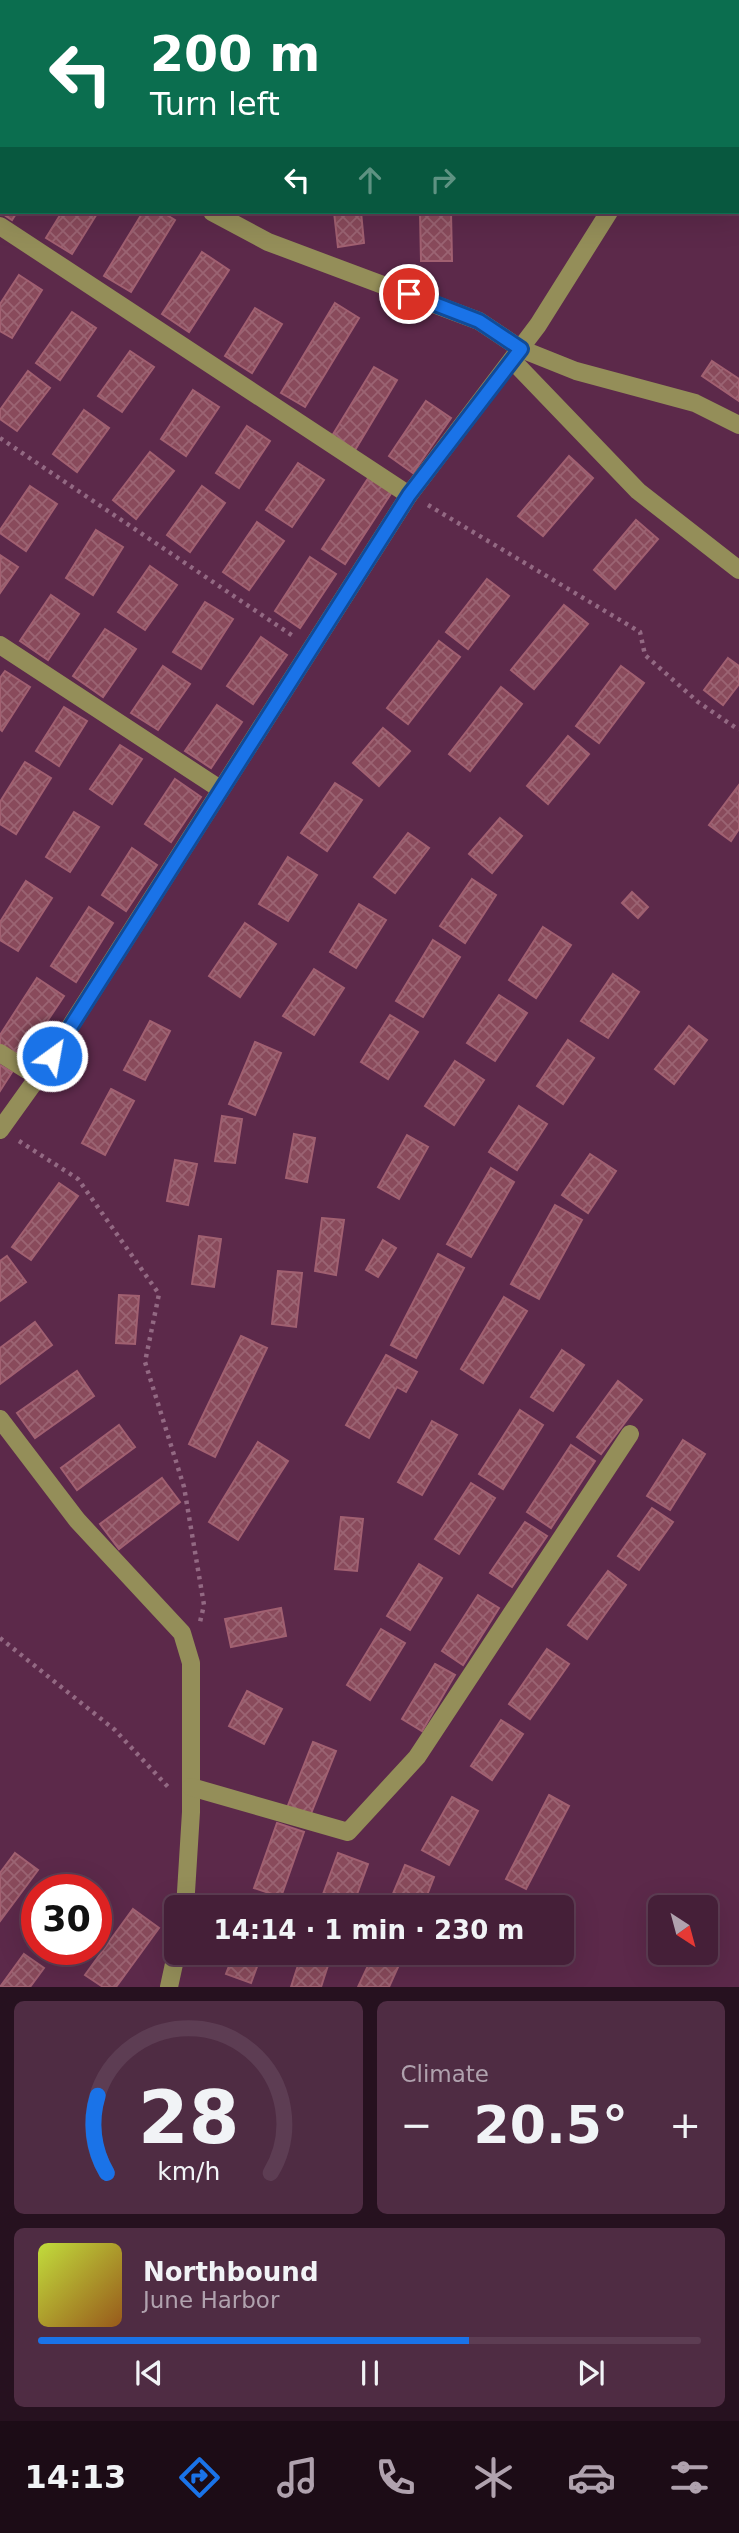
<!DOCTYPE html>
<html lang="en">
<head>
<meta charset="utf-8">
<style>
	:root { --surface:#451f38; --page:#4f2c43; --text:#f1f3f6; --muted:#b0a2ae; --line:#5d3d53; --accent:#1a73e8 }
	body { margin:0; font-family:"DejaVu Sans",sans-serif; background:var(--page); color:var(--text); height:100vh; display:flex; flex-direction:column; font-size:26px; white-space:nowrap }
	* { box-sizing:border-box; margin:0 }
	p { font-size:23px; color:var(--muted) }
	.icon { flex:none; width:38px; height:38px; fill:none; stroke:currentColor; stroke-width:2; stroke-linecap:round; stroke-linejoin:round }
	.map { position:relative; height:1987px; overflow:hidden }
	.details { display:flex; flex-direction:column; gap:14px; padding:14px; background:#26111f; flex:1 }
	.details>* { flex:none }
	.banner { position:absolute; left:0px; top:0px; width:740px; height:214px; box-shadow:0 7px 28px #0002,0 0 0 2px var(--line); background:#0b6e4f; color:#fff; overflow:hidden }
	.needle { width:46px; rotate:144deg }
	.controls { position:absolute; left:648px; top:1895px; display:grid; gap:14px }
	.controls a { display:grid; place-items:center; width:70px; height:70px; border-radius:10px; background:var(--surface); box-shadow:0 7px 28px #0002,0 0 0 2px var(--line); font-size:35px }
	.speed { position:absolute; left:21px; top:1874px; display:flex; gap:14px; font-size:35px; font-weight:700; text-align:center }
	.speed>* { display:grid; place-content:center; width:91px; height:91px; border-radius:50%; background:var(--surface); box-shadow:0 7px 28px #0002,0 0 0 2px var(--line); line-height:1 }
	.speed .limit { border:10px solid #d22; background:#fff; color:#111 }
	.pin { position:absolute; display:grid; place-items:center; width:60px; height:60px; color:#fff; margin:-30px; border:4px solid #fff; border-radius:50%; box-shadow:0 2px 7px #0007 }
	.me { position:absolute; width:77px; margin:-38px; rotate:32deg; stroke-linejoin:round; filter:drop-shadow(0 0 5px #0008) }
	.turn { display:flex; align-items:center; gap:24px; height:147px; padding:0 35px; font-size:32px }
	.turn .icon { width:91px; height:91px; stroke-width:2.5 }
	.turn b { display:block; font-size:49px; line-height:60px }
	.lanes { display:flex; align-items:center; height:66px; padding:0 35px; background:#0003; justify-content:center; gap:35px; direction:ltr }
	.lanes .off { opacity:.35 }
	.big { font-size:52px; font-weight:700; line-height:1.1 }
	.details .card { flex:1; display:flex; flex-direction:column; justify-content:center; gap:10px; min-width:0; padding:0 24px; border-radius:10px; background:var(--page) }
	.details .dial { align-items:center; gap:0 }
	.dial svg { height:182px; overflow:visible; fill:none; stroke:var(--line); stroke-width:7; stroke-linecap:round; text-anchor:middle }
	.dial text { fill:var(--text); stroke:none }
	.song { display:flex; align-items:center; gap:21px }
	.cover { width:84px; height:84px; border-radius:10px; background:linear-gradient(135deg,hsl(70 70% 55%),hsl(30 70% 35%)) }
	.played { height:7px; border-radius:4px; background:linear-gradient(90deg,var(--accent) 65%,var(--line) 65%) }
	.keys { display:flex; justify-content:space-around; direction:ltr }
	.heat { display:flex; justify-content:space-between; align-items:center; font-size:38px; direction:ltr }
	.details .tiles { flex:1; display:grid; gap:14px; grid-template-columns:1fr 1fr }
	.card:last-child { grid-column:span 2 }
	.trip { position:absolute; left:164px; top:1895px; width:410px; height:70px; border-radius:10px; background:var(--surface); box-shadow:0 7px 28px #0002,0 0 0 2px var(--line); font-weight:700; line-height:70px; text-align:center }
	.tabs { display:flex; height:112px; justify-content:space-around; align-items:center; background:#1c0c16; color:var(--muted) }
	.tabs .icon { width:49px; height:49px }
	.tabs .active { color:var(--accent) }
	.tabs b { font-size:32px; color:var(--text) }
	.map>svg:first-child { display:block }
	.building { fill:url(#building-cross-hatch); stroke:#a16071; stroke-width:2 }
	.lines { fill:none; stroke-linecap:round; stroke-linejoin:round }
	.path { stroke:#936983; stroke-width:4.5; stroke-dasharray:3.5 5; stroke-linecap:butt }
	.minor { stroke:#948e59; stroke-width:18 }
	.route-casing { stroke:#114b97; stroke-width:18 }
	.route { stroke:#1a73e8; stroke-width:12 }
</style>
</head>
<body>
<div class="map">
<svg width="739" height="1987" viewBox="0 0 739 1987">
	<defs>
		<pattern id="building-cross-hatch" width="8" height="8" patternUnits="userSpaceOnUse" patternTransform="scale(1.75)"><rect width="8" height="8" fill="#894a5b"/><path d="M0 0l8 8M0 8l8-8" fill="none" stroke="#9b6473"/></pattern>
	</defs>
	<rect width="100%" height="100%" fill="#5c294a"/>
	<g class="building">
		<path d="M 2,179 L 2,212 L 17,212 L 12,220 L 0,212 Z"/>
		<path d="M 62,212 L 98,212 L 72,254 L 46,238 Z"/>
		<path d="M 143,212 L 162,212 L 175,220 L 131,292 L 104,276 Z"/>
		<path d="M 334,212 L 361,212 L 364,243 L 338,247 Z"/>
		<path d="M 420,212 L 451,212 L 452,261 L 421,261 Z"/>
		<path d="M 202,252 L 229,270 L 189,332 L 162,314 Z"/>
		<path d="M 19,275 L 42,290 L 12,338 L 0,331 L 0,304 Z"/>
		<path d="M 335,303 L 359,318 L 305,407 L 281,393 Z"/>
		<path d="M 255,308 L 282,324 L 252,373 L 225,356 Z"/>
		<path d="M 72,312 L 96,328 L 60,380 L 36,363 Z"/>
		<path d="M 130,351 L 154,367 L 122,412 L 98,396 Z"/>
		<path d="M 712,361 L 739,379 L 739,401 L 702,376 Z"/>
		<path d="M 374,367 L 397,380 L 355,450 L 332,436 Z"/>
		<path d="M 28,371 L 50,388 L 17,431 L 0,419 L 0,410 Z"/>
		<path d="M 193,390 L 219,407 L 186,456 L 161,439 Z"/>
		<path d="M 426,401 L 451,418 L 413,473 L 389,456 Z"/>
		<path d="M 84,410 L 109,428 L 77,472 L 53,454 Z"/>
		<path d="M 247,426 L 270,441 L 239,488 L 216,473 Z"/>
		<path d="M 150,452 L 174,471 L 136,519 L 113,500 Z"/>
		<path d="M 569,456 L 593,478 L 543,536 L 518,516 Z"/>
		<path d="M 298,463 L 324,480 L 292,527 L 266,510 Z"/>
		<path d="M 369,477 L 392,492 L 345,564 L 322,549 Z"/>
		<path d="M 30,486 L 57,504 L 26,551 L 0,533 L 0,530 Z"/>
		<path d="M 202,486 L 225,503 L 190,552 L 167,535 Z"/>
		<path d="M 636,520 L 658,539 L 615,589 L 594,570 Z"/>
		<path d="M 257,522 L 284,541 L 249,590 L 223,572 Z"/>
		<path d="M 96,530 L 123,547 L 93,595 L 66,578 Z"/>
		<path d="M 0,555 L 18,567 L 0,593 Z"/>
		<path d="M 310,557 L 336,574 L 300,628 L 275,611 Z"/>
		<path d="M 150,566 L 177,585 L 145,630 L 118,612 Z"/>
		<path d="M 487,579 L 509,596 L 468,649 L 446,632 Z"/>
		<path d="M 51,595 L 79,614 L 48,660 L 20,641 Z"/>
		<path d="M 205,602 L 233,619 L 201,669 L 173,652 Z"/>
		<path d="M 564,605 L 588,624 L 534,689 L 511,670 Z"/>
		<path d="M 105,629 L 136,649 L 103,697 L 73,676 Z"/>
		<path d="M 261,637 L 287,655 L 253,704 L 227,686 Z"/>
		<path d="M 439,641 L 460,657 L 408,724 L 387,708 Z"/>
		<path d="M 728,658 L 739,666 L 739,684 L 723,705 L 704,690 Z"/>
		<path d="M 163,666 L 190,684 L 158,730 L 131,713 Z"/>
		<path d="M 621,666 L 644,683 L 599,743 L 576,726 Z"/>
		<path d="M 5,671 L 30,687 L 2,731 L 0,729 L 0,678 Z"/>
		<path d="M 501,687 L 522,704 L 470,771 L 449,754 Z"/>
		<path d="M 217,705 L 242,722 L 211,768 L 185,751 Z"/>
		<path d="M 64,707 L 87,721 L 59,766 L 36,751 Z"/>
		<path d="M 383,728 L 410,751 L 379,786 L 353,763 Z"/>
		<path d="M 568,736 L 589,754 L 548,804 L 527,786 Z"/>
		<path d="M 120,745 L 142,759 L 112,804 L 90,789 Z"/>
		<path d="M 25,762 L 51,778 L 16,834 L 0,824 L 0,802 Z"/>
		<path d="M 175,779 L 201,797 L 171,842 L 145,824 Z"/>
		<path d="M 335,783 L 362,800 L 327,851 L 301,833 Z"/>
		<path d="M 739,785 L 739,829 L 731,841 L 709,825 Z"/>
		<path d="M 74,812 L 99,827 L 70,872 L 46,857 Z"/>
		<path d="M 500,818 L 522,836 L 492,873 L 469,854 Z"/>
		<path d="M 408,833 L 429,848 L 395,893 L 374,877 Z"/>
		<path d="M 132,848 L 157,865 L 126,911 L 102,895 Z"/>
		<path d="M 288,857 L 317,875 L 288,921 L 259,904 Z"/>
		<path d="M 472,879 L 496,895 L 465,943 L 440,926 Z"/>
		<path d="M 26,881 L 52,898 L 18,951 L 0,940 L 0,922 Z"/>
		<path d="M 632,892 L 648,907 L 638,918 L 622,903 Z"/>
		<path d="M 359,904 L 386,920 L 356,968 L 330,952 Z"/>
		<path d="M 89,907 L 113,923 L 76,982 L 51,966 Z"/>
		<path d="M 245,923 L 276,944 L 240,997 L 209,976 Z"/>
		<path d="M 543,927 L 571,945 L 536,998 L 509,980 Z"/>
		<path d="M 433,940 L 460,957 L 423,1017 L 396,1001 Z"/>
		<path d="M 314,969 L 344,988 L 314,1035 L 283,1016 Z"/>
		<path d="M 613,974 L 639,992 L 608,1038 L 581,1021 Z"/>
		<path d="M 37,978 L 64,996 L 22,1059 L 0,1045 L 0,1035 Z"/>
		<path d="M 499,995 L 527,1013 L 495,1061 L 467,1043 Z"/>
		<path d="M 390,1015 L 418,1032 L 388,1079 L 361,1062 Z"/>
		<path d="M 150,1021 L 170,1031 L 145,1080 L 124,1070 Z"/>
		<path d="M 689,1026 L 707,1040 L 674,1084 L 655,1069 Z"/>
		<path d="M 568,1040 L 594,1058 L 563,1104 L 537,1086 Z"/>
		<path d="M 255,1042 L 281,1053 L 255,1115 L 229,1104 Z"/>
		<path d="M 455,1061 L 484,1080 L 454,1125 L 425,1106 Z"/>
		<path d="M 0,1065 L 12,1072 L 0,1091 Z"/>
		<path d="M 111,1089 L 134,1101 L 105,1155 L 82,1143 Z"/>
		<path d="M 519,1106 L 547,1124 L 517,1170 L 489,1152 Z"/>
		<path d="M 222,1116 L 242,1119 L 235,1163 L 215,1161 Z"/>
		<path d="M 294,1134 L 315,1138 L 307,1182 L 286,1178 Z"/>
		<path d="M 407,1135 L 428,1147 L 399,1199 L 378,1187 Z"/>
		<path d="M 590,1154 L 616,1171 L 588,1213 L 562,1195 Z"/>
		<path d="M 175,1160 L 197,1164 L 188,1205 L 167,1201 Z"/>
		<path d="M 491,1168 L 514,1182 L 471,1257 L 447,1244 Z"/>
		<path d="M 59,1183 L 78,1196 L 31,1260 L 12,1247 Z"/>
		<path d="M 555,1205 L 582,1220 L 539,1299 L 511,1284 Z"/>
		<path d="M 322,1218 L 344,1220 L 336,1275 L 315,1271 Z"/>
		<path d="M 199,1236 L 221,1239 L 214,1287 L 192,1284 Z"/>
		<path d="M 383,1240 L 396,1248 L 378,1277 L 366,1270 Z"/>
		<path d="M 438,1254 L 464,1268 L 416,1358 L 391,1345 Z"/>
		<path d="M 7,1256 L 26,1282 L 0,1301 L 0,1261 Z"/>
		<path d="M 278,1271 L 302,1273 L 296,1327 L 272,1324 Z"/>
		<path d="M 119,1295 L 139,1296 L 135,1344 L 116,1343 Z"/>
		<path d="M 504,1297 L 527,1311 L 483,1383 L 461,1369 Z"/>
		<path d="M 35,1322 L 52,1345 L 0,1384 L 0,1348 Z"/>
		<path d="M 241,1336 L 267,1348 L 215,1457 L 189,1444 Z"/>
		<path d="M 562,1350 L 584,1365 L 553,1411 L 531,1397 Z"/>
		<path d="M 386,1355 L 417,1372 L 406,1392 L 397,1387 L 369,1438 L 346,1425 Z"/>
		<path d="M 77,1371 L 94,1396 L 35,1438 L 17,1413 Z"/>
		<path d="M 618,1381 L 642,1400 L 601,1454 L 577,1437 Z"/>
		<path d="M 520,1410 L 543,1425 L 503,1489 L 479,1474 Z"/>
		<path d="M 432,1421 L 457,1435 L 422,1495 L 398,1482 Z"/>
		<path d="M 119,1425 L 135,1447 L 77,1490 L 61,1468 Z"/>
		<path d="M 683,1440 L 705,1454 L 670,1510 L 647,1496 Z"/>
		<path d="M 258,1442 L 288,1461 L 238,1540 L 209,1522 Z"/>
		<path d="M 571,1445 L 595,1461 L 551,1528 L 527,1512 Z"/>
		<path d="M 162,1478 L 180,1502 L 119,1549 L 100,1524 Z"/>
		<path d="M 471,1483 L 495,1498 L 459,1554 L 435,1539 Z"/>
		<path d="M 652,1508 L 673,1522 L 639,1570 L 618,1556 Z"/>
		<path d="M 341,1517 L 363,1519 L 357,1571 L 335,1569 Z"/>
		<path d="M 525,1522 L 547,1536 L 512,1587 L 490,1573 Z"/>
		<path d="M 419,1564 L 442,1578 L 410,1630 L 387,1616 Z"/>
		<path d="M 608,1571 L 626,1585 L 587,1639 L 568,1625 Z"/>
		<path d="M 478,1595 L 499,1608 L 463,1665 L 442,1651 Z"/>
		<path d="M 281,1608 L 286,1636 L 231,1647 L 225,1619 Z"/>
		<path d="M 381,1629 L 405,1643 L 370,1700 L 347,1685 Z"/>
		<path d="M 547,1649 L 569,1664 L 530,1719 L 509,1704 Z"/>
		<path d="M 435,1664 L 455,1675 L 422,1731 L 402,1719 Z"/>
		<path d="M 247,1691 L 282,1709 L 264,1744 L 229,1726 Z"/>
		<path d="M 501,1720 L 523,1734 L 492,1780 L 471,1766 Z"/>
		<path d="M 313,1742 L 336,1751 L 310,1816 L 287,1808 Z"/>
		<path d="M 549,1795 L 569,1806 L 526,1889 L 506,1879 Z"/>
		<path d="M 452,1797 L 478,1811 L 449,1865 L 422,1850 Z"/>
		<path d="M 277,1823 L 304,1832 L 281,1897 L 254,1888 Z"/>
		<path d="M 15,1853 L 38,1870 L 0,1921 L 0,1873 Z"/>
		<path d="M 338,1853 L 368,1864 L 352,1908 L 318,1908 Z"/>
		<path d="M 405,1865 L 434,1877 L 422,1908 L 387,1908 Z"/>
		<path d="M 253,1897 L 278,1905 L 278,1908 L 249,1908 Z"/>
		<path d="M 133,1909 L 159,1928 L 116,1987 L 103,1987 L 85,1975 Z"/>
		<path d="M 234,1953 L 262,1953 L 251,1983 L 226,1974 Z"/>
		<path d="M 302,1953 L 332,1953 L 321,1987 L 291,1987 Z"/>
		<path d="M 374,1953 L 396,1953 L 403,1956 L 389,1987 L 358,1987 Z"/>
		<path d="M 24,1954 L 44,1968 L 30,1987 L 0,1987 Z"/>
	</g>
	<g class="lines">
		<g class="path">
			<path d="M 0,438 L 293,636"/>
			<path d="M 428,505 L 640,632 L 645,655 L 698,702 L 739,730"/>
			<path d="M 19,1141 L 78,1179 L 159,1294 L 145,1362 L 184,1487 L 204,1605 L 200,1622"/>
			<path d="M 0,1638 L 115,1730 L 169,1788"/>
		</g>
		<g class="minor">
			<path d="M 738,6 L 739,5"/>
			<path d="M 0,98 L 2,99"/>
			<path d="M 212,212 L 268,242 L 479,321 L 521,349 L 576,371 L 695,403 L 739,425"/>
			<path d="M 0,226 L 409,495"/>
			<path d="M 512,360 L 638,491 L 739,570"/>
			<path d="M 0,645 L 220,789"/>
			<path d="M 0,1053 L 38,1077"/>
			<path d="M 0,1130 L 38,1077 L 409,495 L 538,325 L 609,212"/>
			<path d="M 0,1419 L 77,1520 L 182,1633 L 191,1663 L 191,1812 L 185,1908"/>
			<path d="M 191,1787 L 348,1832 L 417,1757 L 630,1434"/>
			<path d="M 169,1987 L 177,1950"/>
		</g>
	</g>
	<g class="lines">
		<defs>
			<path id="route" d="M 52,1056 L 409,495 L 521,349 L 479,321 L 409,294"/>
		</defs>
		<use href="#route" class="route-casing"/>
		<use href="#route" class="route"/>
	</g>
</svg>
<div class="controls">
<a><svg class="needle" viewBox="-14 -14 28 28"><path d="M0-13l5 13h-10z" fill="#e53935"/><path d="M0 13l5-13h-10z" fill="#b0a2ae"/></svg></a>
</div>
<div class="speed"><div class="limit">30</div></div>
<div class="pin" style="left:409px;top:294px;background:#d93025"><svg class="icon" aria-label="arrive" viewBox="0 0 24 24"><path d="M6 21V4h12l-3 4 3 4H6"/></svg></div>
<svg class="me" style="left:52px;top:1056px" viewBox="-20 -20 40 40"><circle r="17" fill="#1a73e8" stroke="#fff" stroke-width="3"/><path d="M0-11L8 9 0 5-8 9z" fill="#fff"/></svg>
<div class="trip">14:14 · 1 min · 230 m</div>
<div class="banner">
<div class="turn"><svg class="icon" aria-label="left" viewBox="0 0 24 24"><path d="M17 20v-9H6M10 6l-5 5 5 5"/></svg><div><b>200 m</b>Turn left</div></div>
<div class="lanes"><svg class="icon" aria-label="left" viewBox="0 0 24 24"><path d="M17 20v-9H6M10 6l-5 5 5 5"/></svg><svg class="icon off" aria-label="ahead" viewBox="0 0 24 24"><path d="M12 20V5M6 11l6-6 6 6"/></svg><svg class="icon off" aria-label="right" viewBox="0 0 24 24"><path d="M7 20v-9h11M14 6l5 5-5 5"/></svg></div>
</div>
</div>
<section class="details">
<div class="tiles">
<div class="card dial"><svg viewBox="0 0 100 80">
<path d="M14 69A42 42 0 1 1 86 69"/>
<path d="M14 69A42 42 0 0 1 10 35" stroke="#1a73e8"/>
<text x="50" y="56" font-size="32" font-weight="700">28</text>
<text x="50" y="72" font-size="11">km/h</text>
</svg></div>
<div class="card"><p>Climate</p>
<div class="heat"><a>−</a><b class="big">20.5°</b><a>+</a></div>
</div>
<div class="card">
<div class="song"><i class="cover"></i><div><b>Northbound</b><p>June Harbor</p></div></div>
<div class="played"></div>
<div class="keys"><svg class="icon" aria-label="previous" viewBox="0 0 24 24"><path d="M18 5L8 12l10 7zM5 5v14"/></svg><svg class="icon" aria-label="pause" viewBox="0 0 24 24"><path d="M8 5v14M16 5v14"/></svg><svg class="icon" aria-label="next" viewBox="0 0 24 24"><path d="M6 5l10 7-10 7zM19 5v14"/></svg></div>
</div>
</div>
</section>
<nav class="tabs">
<b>14:13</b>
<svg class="icon active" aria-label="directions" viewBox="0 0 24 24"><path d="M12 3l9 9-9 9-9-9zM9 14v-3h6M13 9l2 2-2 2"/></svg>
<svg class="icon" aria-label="music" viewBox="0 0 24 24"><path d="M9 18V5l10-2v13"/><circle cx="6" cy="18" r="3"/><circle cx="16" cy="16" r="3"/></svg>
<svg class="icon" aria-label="phone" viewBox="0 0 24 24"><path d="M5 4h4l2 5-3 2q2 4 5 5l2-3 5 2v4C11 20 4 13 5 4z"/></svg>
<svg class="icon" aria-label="climate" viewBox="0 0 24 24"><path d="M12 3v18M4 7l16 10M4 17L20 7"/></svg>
<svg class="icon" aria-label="car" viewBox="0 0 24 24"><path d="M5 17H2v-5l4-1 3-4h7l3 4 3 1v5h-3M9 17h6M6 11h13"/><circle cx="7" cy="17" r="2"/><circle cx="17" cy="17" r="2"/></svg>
<svg class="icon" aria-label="filters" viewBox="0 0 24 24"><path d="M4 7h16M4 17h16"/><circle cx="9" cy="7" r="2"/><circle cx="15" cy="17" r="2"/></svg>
</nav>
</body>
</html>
